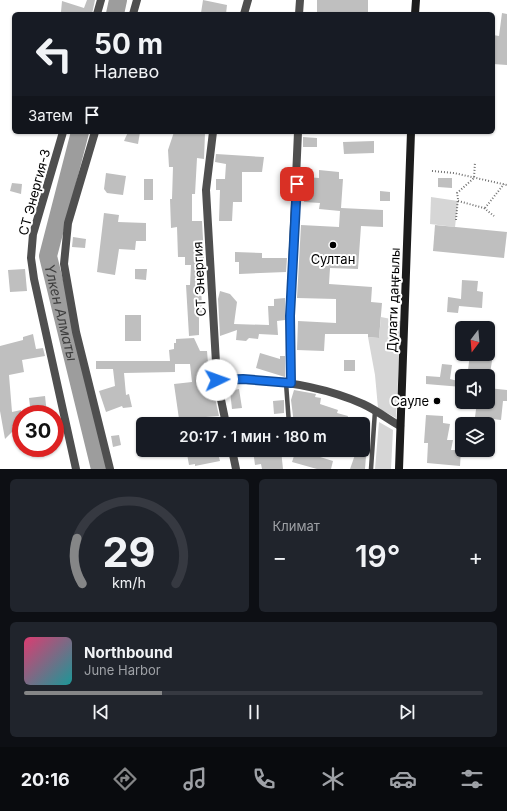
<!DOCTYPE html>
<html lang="ru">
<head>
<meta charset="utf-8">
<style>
	:root { --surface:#171b24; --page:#20242c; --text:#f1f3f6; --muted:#9ea1a6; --line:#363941; --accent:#858687 }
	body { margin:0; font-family:Inter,sans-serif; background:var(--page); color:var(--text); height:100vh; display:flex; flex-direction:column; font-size:15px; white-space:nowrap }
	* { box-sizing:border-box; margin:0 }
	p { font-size:13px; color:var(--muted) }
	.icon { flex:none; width:22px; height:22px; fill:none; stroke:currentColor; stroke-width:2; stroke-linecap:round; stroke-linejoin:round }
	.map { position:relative; height:469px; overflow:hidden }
	.panel { display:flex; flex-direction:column; gap:10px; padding:10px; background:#0d0f14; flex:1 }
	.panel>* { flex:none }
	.top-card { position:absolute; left:12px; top:12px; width:483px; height:122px; border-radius:6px; box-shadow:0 1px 3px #0004; background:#171b24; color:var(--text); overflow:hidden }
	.needle { width:26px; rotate:196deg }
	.fabs { position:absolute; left:455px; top:321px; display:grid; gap:8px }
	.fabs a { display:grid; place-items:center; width:40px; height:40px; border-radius:6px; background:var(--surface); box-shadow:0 1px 3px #0004; font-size:20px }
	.speed { position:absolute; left:12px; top:405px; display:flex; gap:8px; font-size:20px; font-weight:700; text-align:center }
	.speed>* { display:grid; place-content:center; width:52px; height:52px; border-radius:50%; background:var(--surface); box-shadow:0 1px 3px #0004; line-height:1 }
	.speed .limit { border:6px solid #d22; background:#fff; color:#111 }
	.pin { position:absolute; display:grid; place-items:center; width:34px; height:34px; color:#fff; margin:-17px; border-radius:8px; box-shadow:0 2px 6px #0006 }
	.me { position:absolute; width:44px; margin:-22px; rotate:87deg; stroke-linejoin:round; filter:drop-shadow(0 0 3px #0008) }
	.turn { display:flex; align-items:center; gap:14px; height:84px; padding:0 16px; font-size:18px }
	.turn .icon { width:52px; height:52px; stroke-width:2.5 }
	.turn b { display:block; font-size:28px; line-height:34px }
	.then { display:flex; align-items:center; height:38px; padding:0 16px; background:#0003; gap:8px; font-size:15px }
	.big { font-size:30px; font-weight:600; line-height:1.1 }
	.panel .tile { flex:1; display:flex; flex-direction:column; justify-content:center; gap:6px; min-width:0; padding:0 14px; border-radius:6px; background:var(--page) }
	.panel .dial { align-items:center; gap:0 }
	.dial svg { height:104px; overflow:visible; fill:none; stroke:var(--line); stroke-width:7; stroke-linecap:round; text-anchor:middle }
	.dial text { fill:var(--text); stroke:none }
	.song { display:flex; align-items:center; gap:12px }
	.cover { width:48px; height:48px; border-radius:6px; background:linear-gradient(135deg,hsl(340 70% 55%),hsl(180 70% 35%)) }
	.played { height:4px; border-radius:2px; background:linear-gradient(90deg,var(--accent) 30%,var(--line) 30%) }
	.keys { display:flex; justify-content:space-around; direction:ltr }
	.heat { display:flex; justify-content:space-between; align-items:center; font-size:22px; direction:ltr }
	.panel .tiles { flex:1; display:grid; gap:10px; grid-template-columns:1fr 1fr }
	.tile:last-child { grid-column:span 2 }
	.trip { position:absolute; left:136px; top:417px; width:234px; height:40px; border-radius:6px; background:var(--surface); box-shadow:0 1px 3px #0004; font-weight:600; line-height:40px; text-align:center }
	.dock { display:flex; height:64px; justify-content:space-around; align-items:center; background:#090b0e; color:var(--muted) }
	.dock .icon { width:28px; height:28px }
	.dock .on { color:var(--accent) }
	.dock b { font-size:18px; color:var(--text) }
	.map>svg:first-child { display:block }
	.green { fill:#d6d6d6 }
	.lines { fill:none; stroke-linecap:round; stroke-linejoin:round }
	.river { stroke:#9d9d9d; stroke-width:18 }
	.building { fill:#bfbfbf }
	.path { stroke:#717171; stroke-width:2; stroke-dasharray:1 2; stroke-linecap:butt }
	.lane { stroke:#4f4f4f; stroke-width:4.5 }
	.street { stroke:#4f4f4f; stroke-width:8 }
	.secondary { stroke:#1c1c1c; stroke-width:8 }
	.route-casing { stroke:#114b97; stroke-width:10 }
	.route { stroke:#1a73e8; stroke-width:7 }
	.poi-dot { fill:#000; stroke:#fff; stroke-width:1.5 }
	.labels { text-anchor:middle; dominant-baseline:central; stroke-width:4; stroke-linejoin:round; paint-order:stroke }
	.street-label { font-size:13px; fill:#000; stroke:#fff }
	.poi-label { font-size:13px; fill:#000; stroke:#fff }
	.water-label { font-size:14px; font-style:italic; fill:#3e3e3e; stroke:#fff }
</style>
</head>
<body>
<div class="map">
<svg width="507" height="469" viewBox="0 0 507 469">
	<rect width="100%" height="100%" fill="#fff"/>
	<g class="green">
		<path d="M 431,197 L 458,201 L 455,227 L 430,224 Z"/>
		<path d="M 381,317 L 401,321 L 396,418 L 378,408 L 375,375 L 368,337 L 379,338 Z"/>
		<path d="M 379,422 L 393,430 L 391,469 L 375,469 Z"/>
	</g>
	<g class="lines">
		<g class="river">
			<path d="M 115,14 L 118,0"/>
			<path id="s1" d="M 80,132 L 48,256 L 100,469"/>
		</g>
	</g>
	<g class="building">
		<path d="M 87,0 L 95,0 L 92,14 L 68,14 L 61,12 L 62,1 L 84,8 Z"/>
		<path d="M 203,0 L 227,5 L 226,14 L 201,13 Z"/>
		<path d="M 317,0 L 368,0 L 368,14 L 317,13 Z"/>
		<path d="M 502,13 L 507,14 L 507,65 L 493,64 L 493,35 L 499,36 Z"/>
		<path d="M 128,132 L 140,132 L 138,144 L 124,141 Z"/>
		<path d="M 174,132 L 205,133 L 204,159 L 197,158 L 195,194 L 192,194 L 192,221 L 202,221 L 204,257 L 201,279 L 202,314 L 199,314 L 199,335 L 189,336 L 186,285 L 190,285 L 191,265 L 185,265 L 185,257 L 178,257 L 177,227 L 171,228 L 170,199 L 172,199 L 173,167 L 169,167 L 168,150 Z"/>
		<path d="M 303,137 L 317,138 L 317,147 L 303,147 Z"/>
		<path d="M 374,141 L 374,153 L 344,154 L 343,142 Z"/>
		<path d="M 216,154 L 264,157 L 262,172 L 242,172 L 242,202 L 233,202 L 232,221 L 219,221 L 220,190 L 216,190 L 216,179 L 225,179 L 226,164 L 215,162 Z"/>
		<path d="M 319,170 L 339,172 L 339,179 L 343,179 L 341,208 L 383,210 L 383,227 L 361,226 L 358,269 L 330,268 L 329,284 L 372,287 L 371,302 L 382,303 L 379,338 L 368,337 L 368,334 L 325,334 L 324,351 L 297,350 L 298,321 L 336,323 L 336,299 L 297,298 L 301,225 L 339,227 L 340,211 L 319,209 L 320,203 L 304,202 L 306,177 L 319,178 Z"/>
		<path d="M 106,173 L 126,176 L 123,195 L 107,193 L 104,189 Z"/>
		<path d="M 438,178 L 452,178 L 452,188 L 438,187 Z"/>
		<rect x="144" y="179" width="9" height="21"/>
		<path d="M 12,183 L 22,184 L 21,194 L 10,191 Z"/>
		<path d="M 380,191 L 390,192 L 390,201 L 380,201 Z"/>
		<path d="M 104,213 L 119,215 L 118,222 L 146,223 L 146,241 L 136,241 L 135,250 L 119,249 L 115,275 L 97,272 Z"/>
		<path d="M 435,225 L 507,232 L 504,258 L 433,251 Z"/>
		<path d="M 73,237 L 86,239 L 85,248 L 72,247 Z"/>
		<path d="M 235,252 L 262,253 L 262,258 L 287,258 L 286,272 L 239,274 L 239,262 L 235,262 Z"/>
		<path d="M 25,269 L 27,291 L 10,292 L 8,270 Z"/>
		<path d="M 135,269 L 147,269 L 146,280 L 135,279 Z"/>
		<path d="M 462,280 L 478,281 L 477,291 L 483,292 L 482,308 L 459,306 L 458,313 L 447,312 L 448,297 L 461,299 Z"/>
		<path d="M 220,291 L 230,294 L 237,302 L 234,324 L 269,325 L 268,306 L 274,306 L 274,299 L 285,298 L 285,320 L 277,321 L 278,335 L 259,334 L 258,339 L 249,338 L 246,341 L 236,340 L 237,330 L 220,336 L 218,299 Z"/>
		<rect x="125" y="315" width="16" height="26"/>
		<path d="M 33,334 L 36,349 L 43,348 L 45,356 L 22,360 L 24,372 L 9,375 L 12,412 L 21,410 L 21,424 L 12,426 L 13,431 L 5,439 L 0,411 L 0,346 L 23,340 L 23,337 Z"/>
		<path d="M 194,338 L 200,351 L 207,351 L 208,363 L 204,363 L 207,398 L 215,398 L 219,416 L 179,419 L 174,384 L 192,382 L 190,364 L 175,364 L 175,372 L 124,373 L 126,395 L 129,394 L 132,407 L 123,408 L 122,406 L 106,412 L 99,391 L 115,386 L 113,369 L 96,369 L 96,361 L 170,361 L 169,350 L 174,349 L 174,343 L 176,343 L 176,339 Z"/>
		<path d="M 260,353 L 280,359 L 280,356 L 285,356 L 285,377 L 256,368 Z"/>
		<path d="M 470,354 L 493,354 L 490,374 L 468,370 Z"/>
		<rect x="344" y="360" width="11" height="11"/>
		<path d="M 442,364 L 452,365 L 450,379 L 462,382 L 462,387 L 426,384 L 426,376 L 440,377 Z"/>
		<path d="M 488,388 L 507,390 L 507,401 L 503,401 L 501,420 L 475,417 L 477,402 L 488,402 Z"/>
		<path d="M 239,389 L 242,408 L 232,409 L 230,391 Z"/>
		<path d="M 294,390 L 316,394 L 315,397 L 321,398 L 320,404 L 338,410 L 337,413 L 348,416 L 346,424 L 294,424 L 291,400 Z"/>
		<path d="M 45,396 L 47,414 L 31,414 L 29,398 Z"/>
		<path d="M 284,400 L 284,413 L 274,414 L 273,401 Z"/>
		<path d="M 426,415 L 443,416 L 443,423 L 450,424 L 447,440 L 453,440 L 451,450 L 461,450 L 460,466 L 427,463 L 428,443 L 424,443 Z"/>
		<path d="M 119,435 L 121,445 L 113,447 L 111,436 Z"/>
		<path d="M 204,450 L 217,450 L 220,461 L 195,466 L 195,464 L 189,465 L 187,454 L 205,451 Z"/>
		<path d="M 253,450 L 281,450 L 283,469 L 262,469 L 261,464 L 255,465 Z"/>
		<path d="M 296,450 L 322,450 L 320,457 L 333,461 L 331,469 L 317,469 L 292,462 Z"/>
		<path d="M 356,452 L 366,456 L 365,469 L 350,469 Z"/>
	</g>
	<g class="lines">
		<g class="path">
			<path d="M 432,171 L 454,173 L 507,185"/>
			<path d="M 458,201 L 484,208 L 494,216"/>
			<path d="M 485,208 L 504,184"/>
			<path d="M 456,220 L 458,198 L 457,193 L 474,178 L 475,162"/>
		</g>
		<g class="lane">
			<path d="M 286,383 L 289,424"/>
			<path d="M 291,450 L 291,454"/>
			<path d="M 371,469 L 375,411"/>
		</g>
		<g class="street">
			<path d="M 97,14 L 101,0"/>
			<path d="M 133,14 L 137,0"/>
			<path d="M 244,14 L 248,0"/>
			<path d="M 299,14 L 300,0"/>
			<path d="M 63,132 L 33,234 L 31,258 L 34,279 L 76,469"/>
			<path d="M 95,132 L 68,223 L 64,264 L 76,332 L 110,469"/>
			<path d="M 213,132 L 206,190 L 217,380 L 226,424"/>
			<path d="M 217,380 C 267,378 317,384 363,404 C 376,410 388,419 400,426"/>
			<path d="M 291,383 L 290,316 L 298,132"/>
			<path d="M 232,450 L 236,469"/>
		</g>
		<g class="secondary">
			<path d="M 415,14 L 416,0"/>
			<path d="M 399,469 L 411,132"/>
		</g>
	</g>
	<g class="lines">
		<defs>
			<path id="route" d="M 217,380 L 243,379 L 291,383 L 290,316 L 297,184"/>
		</defs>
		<use href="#route" class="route-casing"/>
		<use href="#route" class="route"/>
	</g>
	<g class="poi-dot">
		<circle cx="333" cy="245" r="4"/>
		<circle cx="437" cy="401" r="4"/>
	</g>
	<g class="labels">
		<g class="street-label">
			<text transform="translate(34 192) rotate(-75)">СТ Энергия-3</text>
			<text transform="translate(199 279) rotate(-93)">СТ Энергия</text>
			<text transform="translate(393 300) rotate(-88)">Дулати даңғылы</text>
		</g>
		<g class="poi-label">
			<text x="333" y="259">Султан</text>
			<text x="429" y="401" text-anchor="end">Сауле</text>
		</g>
		<g class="water-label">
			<text stroke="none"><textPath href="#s1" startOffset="186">Үлкен Алматы</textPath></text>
		</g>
	</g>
</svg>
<div class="fabs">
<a><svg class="needle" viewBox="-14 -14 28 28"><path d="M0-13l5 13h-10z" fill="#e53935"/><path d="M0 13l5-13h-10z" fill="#9ea1a6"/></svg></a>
<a><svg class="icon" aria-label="sound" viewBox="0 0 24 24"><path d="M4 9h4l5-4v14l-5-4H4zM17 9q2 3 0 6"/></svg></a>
<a><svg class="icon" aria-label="layers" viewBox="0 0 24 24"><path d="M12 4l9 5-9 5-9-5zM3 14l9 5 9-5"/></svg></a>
</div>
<div class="speed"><div class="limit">30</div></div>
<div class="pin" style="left:297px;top:184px;background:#d93025"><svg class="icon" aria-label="arrive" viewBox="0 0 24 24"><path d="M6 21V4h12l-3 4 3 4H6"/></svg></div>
<svg class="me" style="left:217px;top:380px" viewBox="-20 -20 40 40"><circle r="19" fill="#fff"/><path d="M0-13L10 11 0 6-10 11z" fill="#1a73e8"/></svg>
<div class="trip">20:17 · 1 мин · 180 m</div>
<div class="top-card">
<div class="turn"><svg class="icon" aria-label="left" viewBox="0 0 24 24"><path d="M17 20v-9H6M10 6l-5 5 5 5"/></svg><div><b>50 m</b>Налево</div></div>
<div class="then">Затем<svg class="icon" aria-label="arrive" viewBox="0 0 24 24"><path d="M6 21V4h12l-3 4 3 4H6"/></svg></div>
</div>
</div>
<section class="panel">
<div class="tiles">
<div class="tile dial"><svg viewBox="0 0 100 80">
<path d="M14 69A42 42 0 1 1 86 69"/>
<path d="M14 69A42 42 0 0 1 10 34" stroke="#858687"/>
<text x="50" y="56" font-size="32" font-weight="700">29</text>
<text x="50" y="72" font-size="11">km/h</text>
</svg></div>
<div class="tile"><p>Климат</p>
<div class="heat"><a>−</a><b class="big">19°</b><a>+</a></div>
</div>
<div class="tile">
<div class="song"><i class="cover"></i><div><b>Northbound</b><p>June Harbor</p></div></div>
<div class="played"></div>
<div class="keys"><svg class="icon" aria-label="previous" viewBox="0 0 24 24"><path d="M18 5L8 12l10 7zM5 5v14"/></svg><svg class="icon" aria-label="pause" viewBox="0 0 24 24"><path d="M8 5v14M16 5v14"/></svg><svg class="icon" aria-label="next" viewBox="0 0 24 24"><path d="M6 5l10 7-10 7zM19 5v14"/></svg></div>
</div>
</div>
</section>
<nav class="dock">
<b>20:16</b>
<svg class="icon on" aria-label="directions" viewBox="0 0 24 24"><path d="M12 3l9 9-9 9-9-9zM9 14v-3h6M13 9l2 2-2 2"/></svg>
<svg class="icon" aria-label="music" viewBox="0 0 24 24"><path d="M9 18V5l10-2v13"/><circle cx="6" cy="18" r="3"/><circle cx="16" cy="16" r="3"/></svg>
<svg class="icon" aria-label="phone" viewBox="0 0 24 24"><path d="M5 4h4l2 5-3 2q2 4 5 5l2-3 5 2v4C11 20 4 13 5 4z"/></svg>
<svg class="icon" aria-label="climate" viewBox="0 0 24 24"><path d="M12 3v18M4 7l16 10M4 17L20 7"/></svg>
<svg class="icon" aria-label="car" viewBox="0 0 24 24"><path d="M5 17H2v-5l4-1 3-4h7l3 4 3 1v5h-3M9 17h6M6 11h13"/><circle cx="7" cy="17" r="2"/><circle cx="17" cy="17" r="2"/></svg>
<svg class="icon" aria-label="filters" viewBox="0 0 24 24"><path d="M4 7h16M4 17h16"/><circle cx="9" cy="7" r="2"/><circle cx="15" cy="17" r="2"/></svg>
</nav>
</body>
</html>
